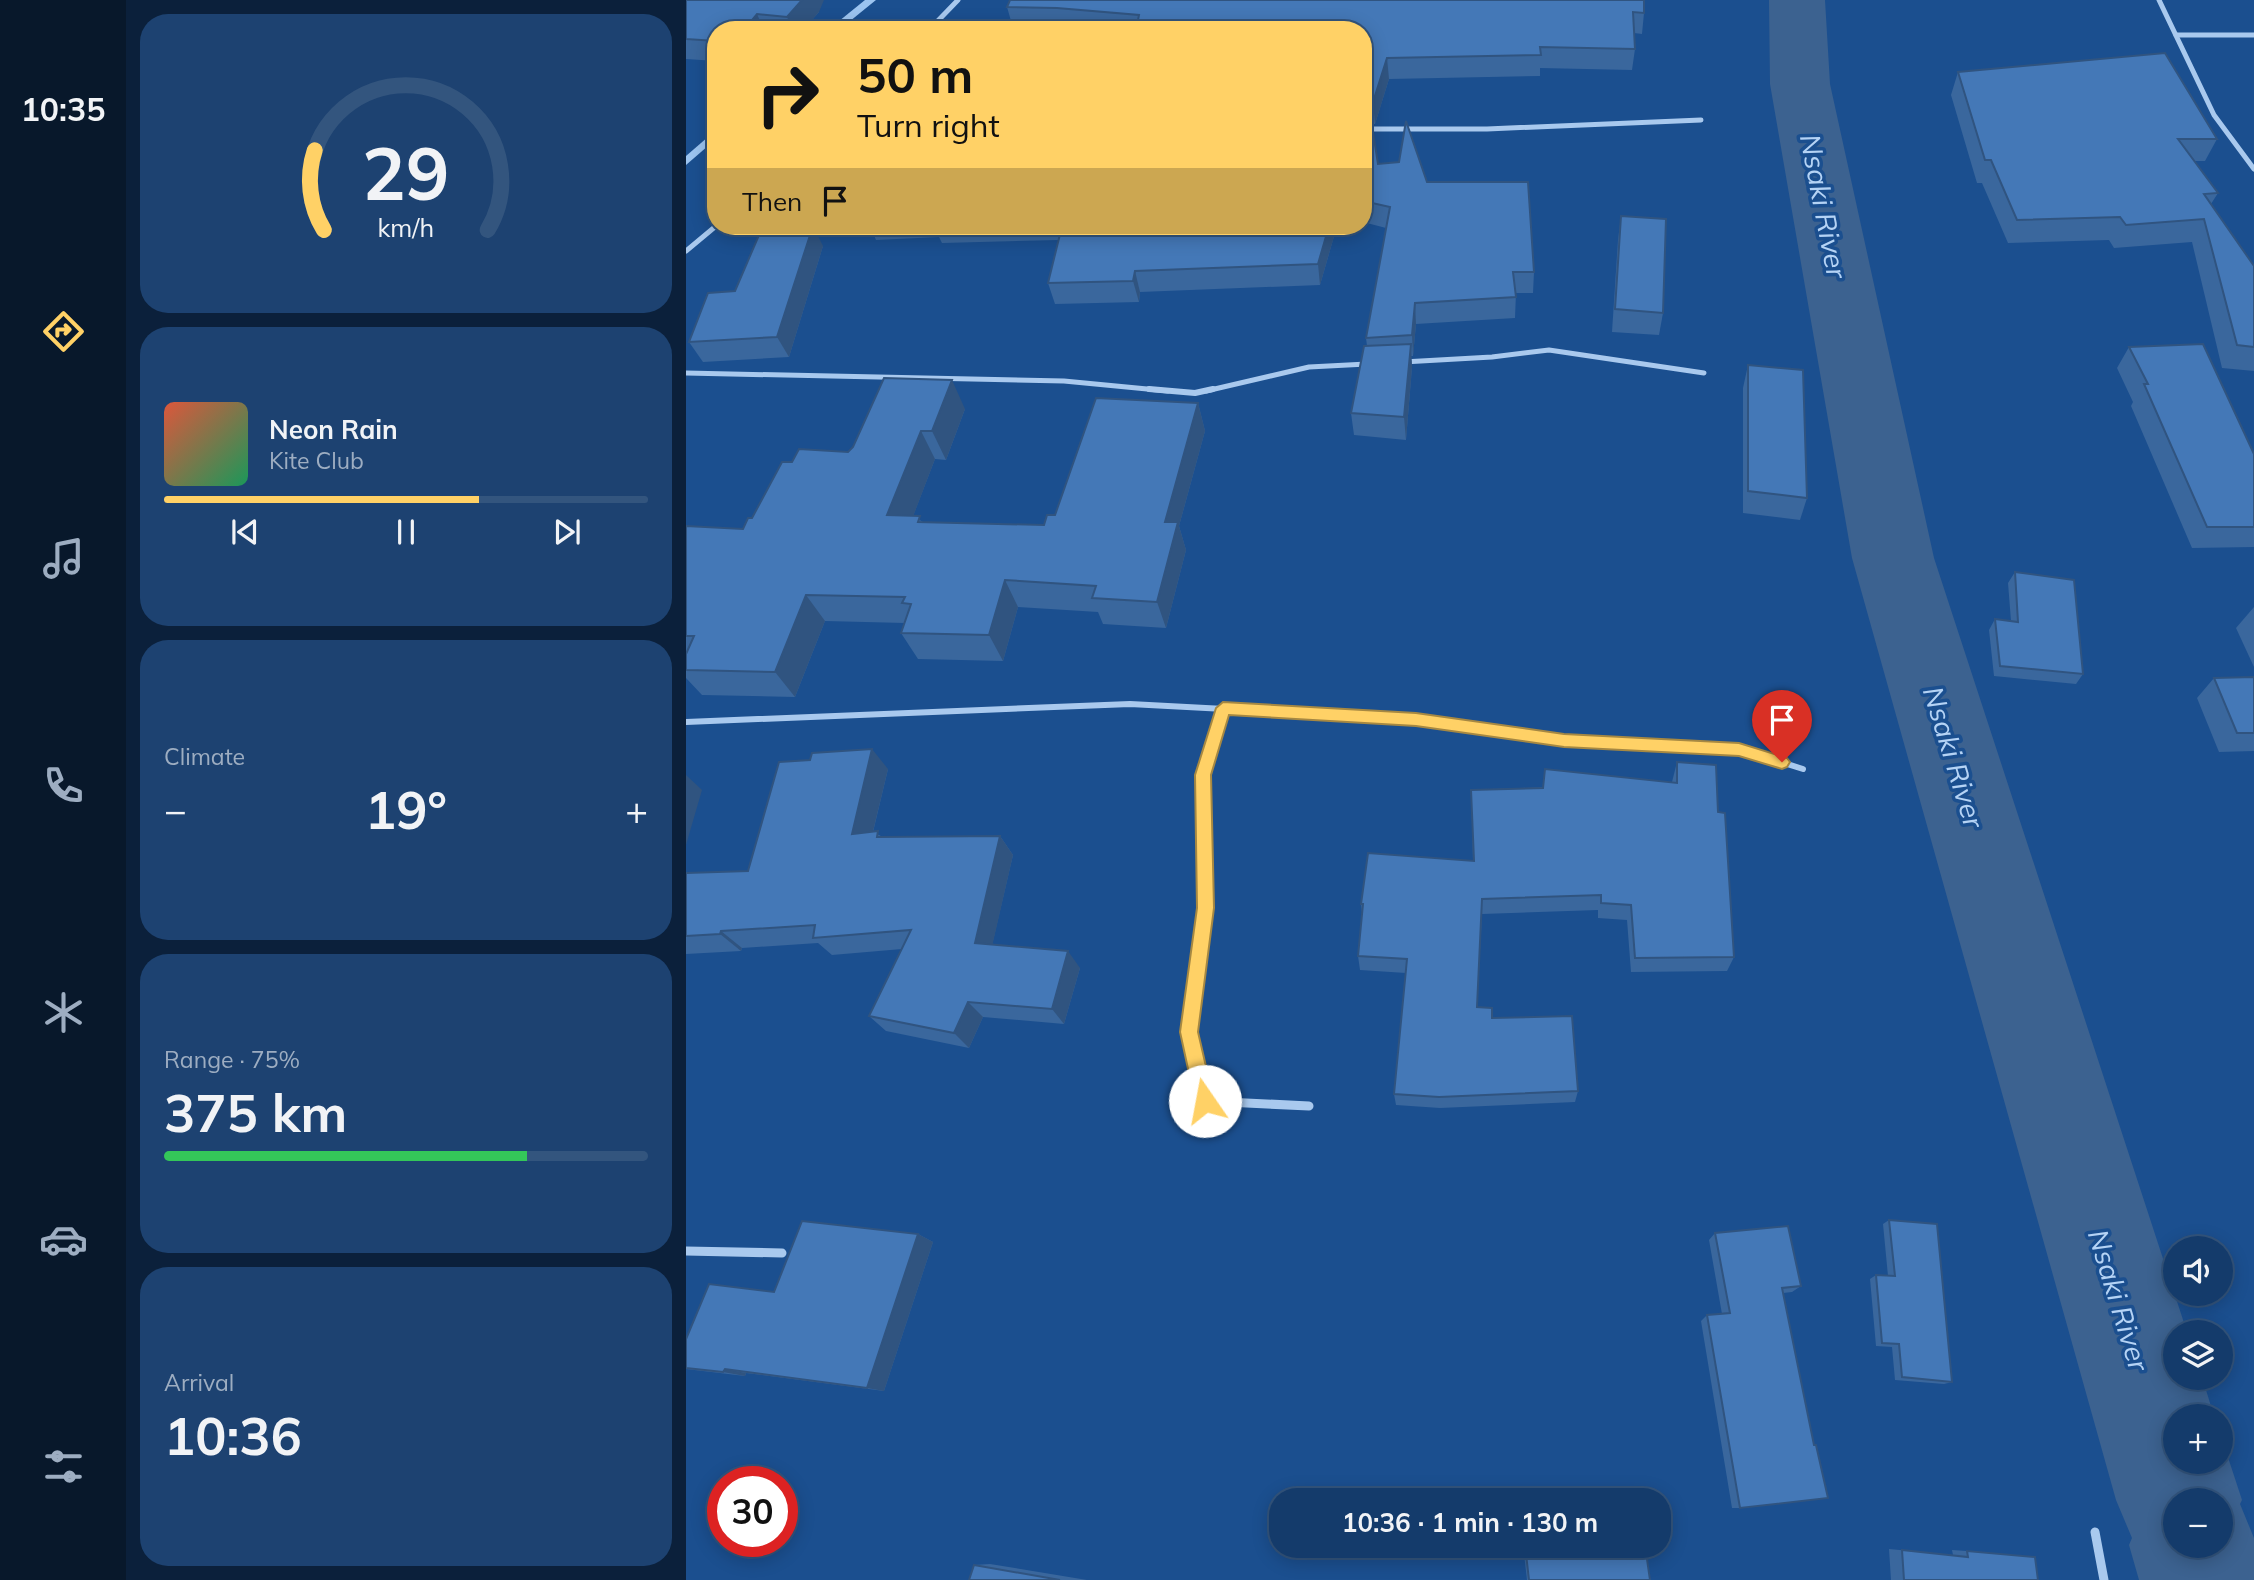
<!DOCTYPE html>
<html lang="en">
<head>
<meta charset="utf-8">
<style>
	:root { --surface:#143b6b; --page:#1d4271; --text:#f1f3f6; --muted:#9dadc1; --line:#33557e; --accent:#ffd166 }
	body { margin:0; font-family:Mulish,sans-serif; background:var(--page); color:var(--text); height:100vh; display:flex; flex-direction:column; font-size:26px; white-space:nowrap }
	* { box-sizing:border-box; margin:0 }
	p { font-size:23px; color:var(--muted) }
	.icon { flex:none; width:38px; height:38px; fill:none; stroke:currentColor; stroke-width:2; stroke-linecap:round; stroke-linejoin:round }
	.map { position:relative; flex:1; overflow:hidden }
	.side { display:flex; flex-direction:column; gap:14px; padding:14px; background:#0b203b; width:560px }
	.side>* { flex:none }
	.guide { position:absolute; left:21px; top:21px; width:665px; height:214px; border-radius:28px; box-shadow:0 4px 18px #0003,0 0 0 2px var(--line); background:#ffd166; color:#111; overflow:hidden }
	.tools { position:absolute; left:1477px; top:1236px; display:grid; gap:14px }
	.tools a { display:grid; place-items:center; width:70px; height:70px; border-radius:50%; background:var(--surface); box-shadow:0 4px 18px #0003,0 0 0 2px var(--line); font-size:35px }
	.speed { position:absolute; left:21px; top:1466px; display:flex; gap:14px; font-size:35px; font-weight:700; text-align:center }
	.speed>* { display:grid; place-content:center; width:91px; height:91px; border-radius:50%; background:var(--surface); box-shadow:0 4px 18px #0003,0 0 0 2px var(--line); line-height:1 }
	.speed .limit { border:10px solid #d22; background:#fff; color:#111 }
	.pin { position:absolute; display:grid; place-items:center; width:60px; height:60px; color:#fff; margin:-72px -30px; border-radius:50% 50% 50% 0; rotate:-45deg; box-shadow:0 0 7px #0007 }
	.pin .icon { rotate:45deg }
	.me { position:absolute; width:77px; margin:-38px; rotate:348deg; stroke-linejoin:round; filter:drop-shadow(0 0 5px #0008) }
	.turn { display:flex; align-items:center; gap:24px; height:147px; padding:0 35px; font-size:32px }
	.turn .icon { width:91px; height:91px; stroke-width:2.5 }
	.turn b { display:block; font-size:49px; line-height:60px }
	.then { display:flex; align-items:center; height:66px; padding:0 35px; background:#0003; gap:14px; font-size:26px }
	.big { font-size:52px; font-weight:700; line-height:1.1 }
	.side .widget { flex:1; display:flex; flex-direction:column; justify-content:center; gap:10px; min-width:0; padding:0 24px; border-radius:28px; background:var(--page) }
	.side .dial { align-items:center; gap:0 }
	.dial svg { height:182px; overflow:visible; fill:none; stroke:var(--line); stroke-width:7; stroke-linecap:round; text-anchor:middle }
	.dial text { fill:var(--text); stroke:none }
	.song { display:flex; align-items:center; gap:21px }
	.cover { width:84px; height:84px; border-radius:10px; background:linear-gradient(135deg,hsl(10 70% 55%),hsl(150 70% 35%)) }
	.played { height:7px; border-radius:4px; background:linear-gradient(90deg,var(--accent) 65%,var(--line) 65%) }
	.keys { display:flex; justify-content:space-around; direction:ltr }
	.heat { display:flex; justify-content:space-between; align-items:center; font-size:38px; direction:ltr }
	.charge { height:10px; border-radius:5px; background:linear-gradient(90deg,#34c759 75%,var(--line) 0) }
	.trip { position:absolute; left:583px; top:1488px; width:402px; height:70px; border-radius:28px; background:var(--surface); box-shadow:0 4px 18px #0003,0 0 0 2px var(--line); font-weight:700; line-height:70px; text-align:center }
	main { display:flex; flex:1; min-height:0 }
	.dock { display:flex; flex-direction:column; width:126px; justify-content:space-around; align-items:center; background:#08182b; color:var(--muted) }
	.dock .icon { width:49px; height:49px }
	.dock .current { color:var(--accent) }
	.dock b { font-size:32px; color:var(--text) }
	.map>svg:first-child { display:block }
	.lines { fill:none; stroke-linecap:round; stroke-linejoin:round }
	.stream { fill:#9cc4f0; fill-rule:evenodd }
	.river { fill:#3c6290; fill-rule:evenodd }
	.minor-far2 { stroke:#a9c9ee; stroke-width:5 }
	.minor-far1 { stroke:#a9c9ee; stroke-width:6 }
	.minor { stroke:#a9c9ee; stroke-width:9 }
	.wall { fill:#3a679d }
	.shaded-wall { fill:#305480 }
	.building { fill:#4478b7; stroke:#305480; stroke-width:2 }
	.route { fill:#ffd166; stroke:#a68842; stroke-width:2 }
	.labels { text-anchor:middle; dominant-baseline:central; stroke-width:7; stroke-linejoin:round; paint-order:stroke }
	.water-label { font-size:28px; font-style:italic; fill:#b5d3f5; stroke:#1b4f8f }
</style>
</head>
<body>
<main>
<nav class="dock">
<b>10:35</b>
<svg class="icon current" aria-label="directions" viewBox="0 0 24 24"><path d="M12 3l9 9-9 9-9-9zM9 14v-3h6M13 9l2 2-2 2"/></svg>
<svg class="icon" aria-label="music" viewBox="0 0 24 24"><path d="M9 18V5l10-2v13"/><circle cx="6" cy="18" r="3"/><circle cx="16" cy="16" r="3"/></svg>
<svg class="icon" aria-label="phone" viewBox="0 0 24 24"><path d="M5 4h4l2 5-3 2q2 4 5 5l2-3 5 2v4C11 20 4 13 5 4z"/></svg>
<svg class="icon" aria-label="climate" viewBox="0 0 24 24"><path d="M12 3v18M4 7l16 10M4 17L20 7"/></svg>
<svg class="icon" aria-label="car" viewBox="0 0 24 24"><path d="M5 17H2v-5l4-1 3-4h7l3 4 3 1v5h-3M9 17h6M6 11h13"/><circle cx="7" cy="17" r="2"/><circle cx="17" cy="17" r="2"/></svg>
<svg class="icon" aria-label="filters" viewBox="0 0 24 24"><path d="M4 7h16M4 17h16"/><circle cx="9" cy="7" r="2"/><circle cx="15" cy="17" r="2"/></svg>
</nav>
<section class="side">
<div class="widget dial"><svg viewBox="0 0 100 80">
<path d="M14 69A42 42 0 1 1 86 69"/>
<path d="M14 69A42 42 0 0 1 10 34" stroke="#ffd166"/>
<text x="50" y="56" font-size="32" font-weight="700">29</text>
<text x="50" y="72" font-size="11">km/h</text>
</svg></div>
<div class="widget">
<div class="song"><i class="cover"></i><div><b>Neon Rain</b><p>Kite Club</p></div></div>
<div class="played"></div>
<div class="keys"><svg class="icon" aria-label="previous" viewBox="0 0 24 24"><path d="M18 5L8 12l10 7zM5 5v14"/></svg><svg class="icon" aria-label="pause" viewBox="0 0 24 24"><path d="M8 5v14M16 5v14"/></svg><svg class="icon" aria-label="next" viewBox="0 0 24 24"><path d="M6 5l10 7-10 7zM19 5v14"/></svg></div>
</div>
<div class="widget"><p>Climate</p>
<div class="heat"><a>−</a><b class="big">19°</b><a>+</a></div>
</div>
<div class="widget"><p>Range · 75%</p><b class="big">375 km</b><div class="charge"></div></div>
<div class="widget"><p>Arrival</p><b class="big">10:36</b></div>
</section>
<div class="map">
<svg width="1568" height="1580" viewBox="0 0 1568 1580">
	<rect width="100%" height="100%" fill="#1b4f8f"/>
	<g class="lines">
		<g class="stream">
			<path d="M 179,0 L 190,0 L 153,30 L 142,30 Z"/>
			<path d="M 30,130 L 30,139 L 0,165 L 0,156 Z"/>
		</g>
		<path class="river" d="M 1083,0 L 1139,0 L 1144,84 L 1248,558 L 1501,1332 L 1489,1332 L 1489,1377 L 1516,1377 L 1528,1416 L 1489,1416 L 1489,1461 L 1535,1461 L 1535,1436 L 1556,1500 L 1554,1504 L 1568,1538 L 1568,1580 L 1453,1580 L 1443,1545 L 1446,1538 L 1430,1500 L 1166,558 L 1084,84 ZM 1489,1500 L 1535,1500 L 1535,1545 L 1489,1545 Z"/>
		<g class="minor-far2">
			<path d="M 1473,0 L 1528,115 L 1568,169"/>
			<path d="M 243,30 L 272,0"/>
			<path d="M 1490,35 L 1568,35"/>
			<path d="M 677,129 L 801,129 L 1015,120"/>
			<path d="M 0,251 L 30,226"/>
			<path d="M 717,362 L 806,357 L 863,350 L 1018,373"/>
			<path d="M 0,373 L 378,381 L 482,391"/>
			<path d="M 520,391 L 623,367 L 681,364"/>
		</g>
		<g class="minor-far1">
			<path d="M 463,389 L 509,393 L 527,389"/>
			<path d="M 0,722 L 444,704 L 730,719 L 879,740 L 1053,749 L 1117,769"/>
			<path d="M 520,904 L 517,775 L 537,708"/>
		</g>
		<g class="minor">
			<path d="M 520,902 L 503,1032 L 519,1101 L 623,1106"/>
			<path d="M 0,1251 L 96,1253"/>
			<path d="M 1409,1532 L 1418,1580"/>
		</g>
	</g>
	<g class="wall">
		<path d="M 0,0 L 133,12 L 117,30 L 30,30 L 30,61 L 0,59 Z"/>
		<path d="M 321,7 L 958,13 L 956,34 L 948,33 L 949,49 L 946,70 L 854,68 L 854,76 L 703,79 L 689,124 L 686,124 L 692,164 L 741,182 L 848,272 L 847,293 L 830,293 L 829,318 L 730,324 L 727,356 L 725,356 L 726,367 L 720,440 L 668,435 L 665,413 L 681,346 L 680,338 L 700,228 L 677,222 L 677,30 L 386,30 L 327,28 Z"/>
		<path d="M 1272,72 L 1531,139 L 1519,161 L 1508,161 L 1532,193 L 1525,204 L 1568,266 L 1568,371 L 1536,368 L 1506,242 L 1428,248 L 1423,240 L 1322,243 L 1296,183 L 1291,183 L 1265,95 Z"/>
		<path d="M 935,216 L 977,313 L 973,335 L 926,332 L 932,240 Z"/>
		<path d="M 184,226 L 651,226 L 634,285 L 454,292 L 453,302 L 369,304 L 362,283 L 373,240 L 256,243 L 253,237 L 190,240 Z"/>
		<path d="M 137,246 L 103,357 L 17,362 L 3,342 L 49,291 Z"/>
		<path d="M 1443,347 L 1568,454 L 1568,547 L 1506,548 L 1445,406 L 1447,402 L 1431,368 Z"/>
		<path d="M 1062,365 L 1121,498 L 1114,520 L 1057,513 L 1057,388 Z"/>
		<path d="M 512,403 L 519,431 L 493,526 L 500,550 L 480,628 L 417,624 L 412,612 L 332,607 L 317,661 L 232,659 L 215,633 L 219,623 L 139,621 L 109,697 L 16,695 L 0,678 L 0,526 L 57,529 L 66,518 L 106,462 L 162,452 L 279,409 L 260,460 L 249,459 L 227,516 L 237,522 L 358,525 Z"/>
		<path d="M 1329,572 L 1397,674 L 1390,684 L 1308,676 L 1303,630 L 1309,619 L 1325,621 L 1322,583 Z"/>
		<path d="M 1568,607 L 1568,667 L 1550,628 Z"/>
		<path d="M 1568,677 L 1568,751 L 1533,752 L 1511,698 L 1528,678 Z"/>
		<path d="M 991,762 L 1032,812 L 1048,957 L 1041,971 L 945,972 L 941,920 L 912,918 L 912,910 L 796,914 L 791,1007 L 892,1091 L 889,1102 L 754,1108 L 710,1105 L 708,1094 L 720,973 L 674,970 L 672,956 L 676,913 L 675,904 L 787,861 L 785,790 L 986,782 Z"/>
		<path d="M 202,769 L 187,832 L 197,837 L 314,836 L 327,855 L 306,945 L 394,968 L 378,1024 L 297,1017 L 283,1048 L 200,1031 L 183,1016 L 216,949 L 146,955 L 132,943 L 56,948 L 55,951 L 0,954 L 0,873 L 62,871 Z"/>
		<path d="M 1203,1220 L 1266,1382 L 1258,1384 L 1209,1380 L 1206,1347 L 1190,1346 L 1184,1279 L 1190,1275 L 1202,1276 L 1197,1224 Z"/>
		<path d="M 1029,1233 L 1115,1286 L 1106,1292 L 1097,1293 L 1054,1508 L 1046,1508 L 1015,1321 L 1021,1315 L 1036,1314 L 1023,1240 Z"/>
		<path d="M 232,1234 L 247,1242 L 198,1391 L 60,1373 L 59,1376 L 0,1369 L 0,1339 L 88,1292 Z"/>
		<path d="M 837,1545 L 959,1545 L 964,1580 L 841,1580 Z"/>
		<path d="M 1203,1549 L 1267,1555 L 1266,1550 L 1281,1551 L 1352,1580 L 1205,1580 Z"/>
		<path d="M 304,1564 L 401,1580 L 283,1580 L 288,1565 Z"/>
	</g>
	<g class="shaded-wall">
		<path d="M 116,0 L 138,0 L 133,12 L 117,30 L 107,30 L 101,17 Z"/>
		<path d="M 71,14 L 78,30 L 58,30 Z"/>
		<path d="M 701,58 L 703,79 L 689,124 L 687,102 Z"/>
		<path d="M 127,226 L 137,246 L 103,357 L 91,337 Z"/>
		<path d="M 643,226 L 651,226 L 634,285 L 632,264 Z"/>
		<path d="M 449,271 L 454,292 L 453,302 L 447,281 Z"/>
		<path d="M 729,303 L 730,324 L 727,356 L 726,335 Z"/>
		<path d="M 725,344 L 726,367 L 720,440 L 718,417 Z"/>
		<path d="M 266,380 L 279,409 L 260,460 L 246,431 Z"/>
		<path d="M 512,403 L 519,431 L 493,526 L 500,550 L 480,628 L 471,602 L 479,522 Z"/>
		<path d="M 235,431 L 249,459 L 217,543 L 201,515 Z"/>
		<path d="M 319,580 L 332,607 L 317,661 L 303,635 Z"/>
		<path d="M 120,595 L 139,621 L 109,697 L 89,672 Z"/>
		<path d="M 186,749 L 202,769 L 182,852 L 166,834 Z"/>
		<path d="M 0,775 L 16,790 L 0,845 Z"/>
		<path d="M 314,836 L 327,855 L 303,960 L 289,943 Z"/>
		<path d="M 35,931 L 56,948 L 55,951 L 34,934 Z"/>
		<path d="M 382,951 L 394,968 L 378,1024 L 366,1009 Z"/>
		<path d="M 282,1002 L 297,1017 L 283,1048 L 268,1033 Z"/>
		<path d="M 232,1234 L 247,1242 L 198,1391 L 181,1388 Z"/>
		<path d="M 39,1369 L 60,1373 L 59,1376 L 37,1372 Z"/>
	</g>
	<g class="building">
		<path d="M 0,0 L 116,0 L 101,17 L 71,14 L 58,30 L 30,30 L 30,41 L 0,39 Z"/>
		<path d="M 324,0 L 958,0 L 958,13 L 947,12 L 949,49 L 854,47 L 855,55 L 701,58 L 687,102 L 677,103 L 677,30 L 450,30 L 453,15 L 371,8 L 321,7 Z"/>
		<path d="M 1479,53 L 1531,139 L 1492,139 L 1532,193 L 1518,194 L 1568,266 L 1568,347 L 1551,345 L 1518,219 L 1440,225 L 1434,217 L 1331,220 L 1305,160 L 1299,160 L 1272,72 Z"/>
		<path d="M 677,113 L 684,113 L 692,164 L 713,162 L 720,121 L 741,182 L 842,182 L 848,272 L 827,272 L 830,297 L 729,303 L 726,335 L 680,338 L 704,207 L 677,201 Z"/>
		<path d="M 935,216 L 980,219 L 977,313 L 929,309 Z"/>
		<path d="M 127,226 L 91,337 L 3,342 L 22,293 L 49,291 L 76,228 Z"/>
		<path d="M 376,226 L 643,226 L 632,264 L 449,271 L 447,281 L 362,283 Z"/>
		<path d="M 725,344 L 718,417 L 665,413 L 678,346 Z"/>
		<path d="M 1517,344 L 1568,454 L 1568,527 L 1521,527 L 1458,384 L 1462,384 L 1443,347 Z"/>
		<path d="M 1062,365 L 1117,370 L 1121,498 L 1062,491 Z"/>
		<path d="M 198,378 L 266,380 L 246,431 L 235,431 L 201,515 L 234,516 L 232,522 L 358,525 L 361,515 L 369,515 L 410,398 L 512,403 L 479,522 L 492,522 L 471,602 L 406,598 L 410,586 L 319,580 L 303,635 L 215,633 L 225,604 L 216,603 L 219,597 L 120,595 L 89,672 L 0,670 L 0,654 L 8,636 L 0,636 L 0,526 L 57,529 L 62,518 L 66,518 L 96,462 L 106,462 L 113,449 L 162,452 L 167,447 Z"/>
		<path d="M 1329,572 L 1388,580 L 1397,674 L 1314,666 L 1309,619 L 1332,622 Z"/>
		<path d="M 1568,677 L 1568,733 L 1551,733 L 1528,678 Z"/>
		<path d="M 186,749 L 166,834 L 192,831 L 191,837 L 314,836 L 289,943 L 382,951 L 366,1009 L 282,1002 L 268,1033 L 183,1016 L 225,930 L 127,938 L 129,925 L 35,931 L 34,934 L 0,936 L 0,873 L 62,871 L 93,762 L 124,760 L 126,753 Z"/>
		<path d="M 991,762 L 1030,765 L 1032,812 L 1039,813 L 1048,957 L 949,958 L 945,905 L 915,903 L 915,895 L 796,899 L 791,1007 L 806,1008 L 806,1018 L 886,1016 L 892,1091 L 753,1097 L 708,1094 L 721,959 L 672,956 L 677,904 L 675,904 L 682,853 L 788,861 L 785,790 L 857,788 L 859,769 L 991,783 Z"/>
		<path d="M 1203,1220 L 1251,1224 L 1266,1382 L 1216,1377 L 1213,1344 L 1196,1343 L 1190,1275 L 1209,1276 Z"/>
		<path d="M 116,1221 L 232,1234 L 181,1388 L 39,1369 L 37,1372 L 0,1368 L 0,1339 L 23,1284 L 88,1292 Z"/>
		<path d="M 1102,1226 L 1115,1286 L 1096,1288 L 1128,1445 L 1130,1445 L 1142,1498 L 1054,1508 L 1021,1315 L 1044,1313 L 1029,1233 Z"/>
		<path d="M 839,1545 L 959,1545 L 964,1580 L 843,1580 Z"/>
		<path d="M 1216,1550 L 1282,1557 L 1281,1551 L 1349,1557 L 1352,1580 L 1218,1580 Z"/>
		<path d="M 288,1565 L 374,1580 L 283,1580 Z"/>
	</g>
	<path class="route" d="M 537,702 L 730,713 L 878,734 L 1053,743 L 1101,758 L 1104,762 L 1101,767 L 1096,769 L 1053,756 L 878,747 L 730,726 L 543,715 L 525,775 L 528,908 L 512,1032 L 528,1101 L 525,1108 L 519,1111 L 512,1108 L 509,1101 L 494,1032 L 511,908 L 509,775 L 530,708 Z"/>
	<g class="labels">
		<g class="water-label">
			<text transform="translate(1138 206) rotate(79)">Nsaki River</text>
			<text transform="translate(1268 757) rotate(73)">Nsaki River</text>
			<text transform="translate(1433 1300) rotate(73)">Nsaki River</text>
		</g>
	</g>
</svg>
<div class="tools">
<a><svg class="icon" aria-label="sound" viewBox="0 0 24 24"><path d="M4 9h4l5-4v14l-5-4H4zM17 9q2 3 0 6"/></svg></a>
<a><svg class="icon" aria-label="layers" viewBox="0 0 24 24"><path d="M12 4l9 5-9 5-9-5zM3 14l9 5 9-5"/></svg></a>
<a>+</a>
<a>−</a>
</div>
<div class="speed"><div class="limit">30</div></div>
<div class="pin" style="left:1096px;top:762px;background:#d93025"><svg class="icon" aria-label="arrive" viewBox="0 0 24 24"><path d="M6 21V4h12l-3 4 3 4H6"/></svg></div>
<svg class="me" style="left:519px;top:1101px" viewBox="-20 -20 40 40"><circle r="19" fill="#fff"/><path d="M0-13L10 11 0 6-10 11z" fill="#ffd166"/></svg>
<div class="trip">10:36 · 1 min · 130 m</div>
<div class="guide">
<div class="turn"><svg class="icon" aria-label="right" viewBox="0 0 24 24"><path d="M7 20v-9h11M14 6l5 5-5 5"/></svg><div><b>50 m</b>Turn right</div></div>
<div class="then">Then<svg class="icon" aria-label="arrive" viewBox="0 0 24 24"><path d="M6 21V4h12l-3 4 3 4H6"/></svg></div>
</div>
</div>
</main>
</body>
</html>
